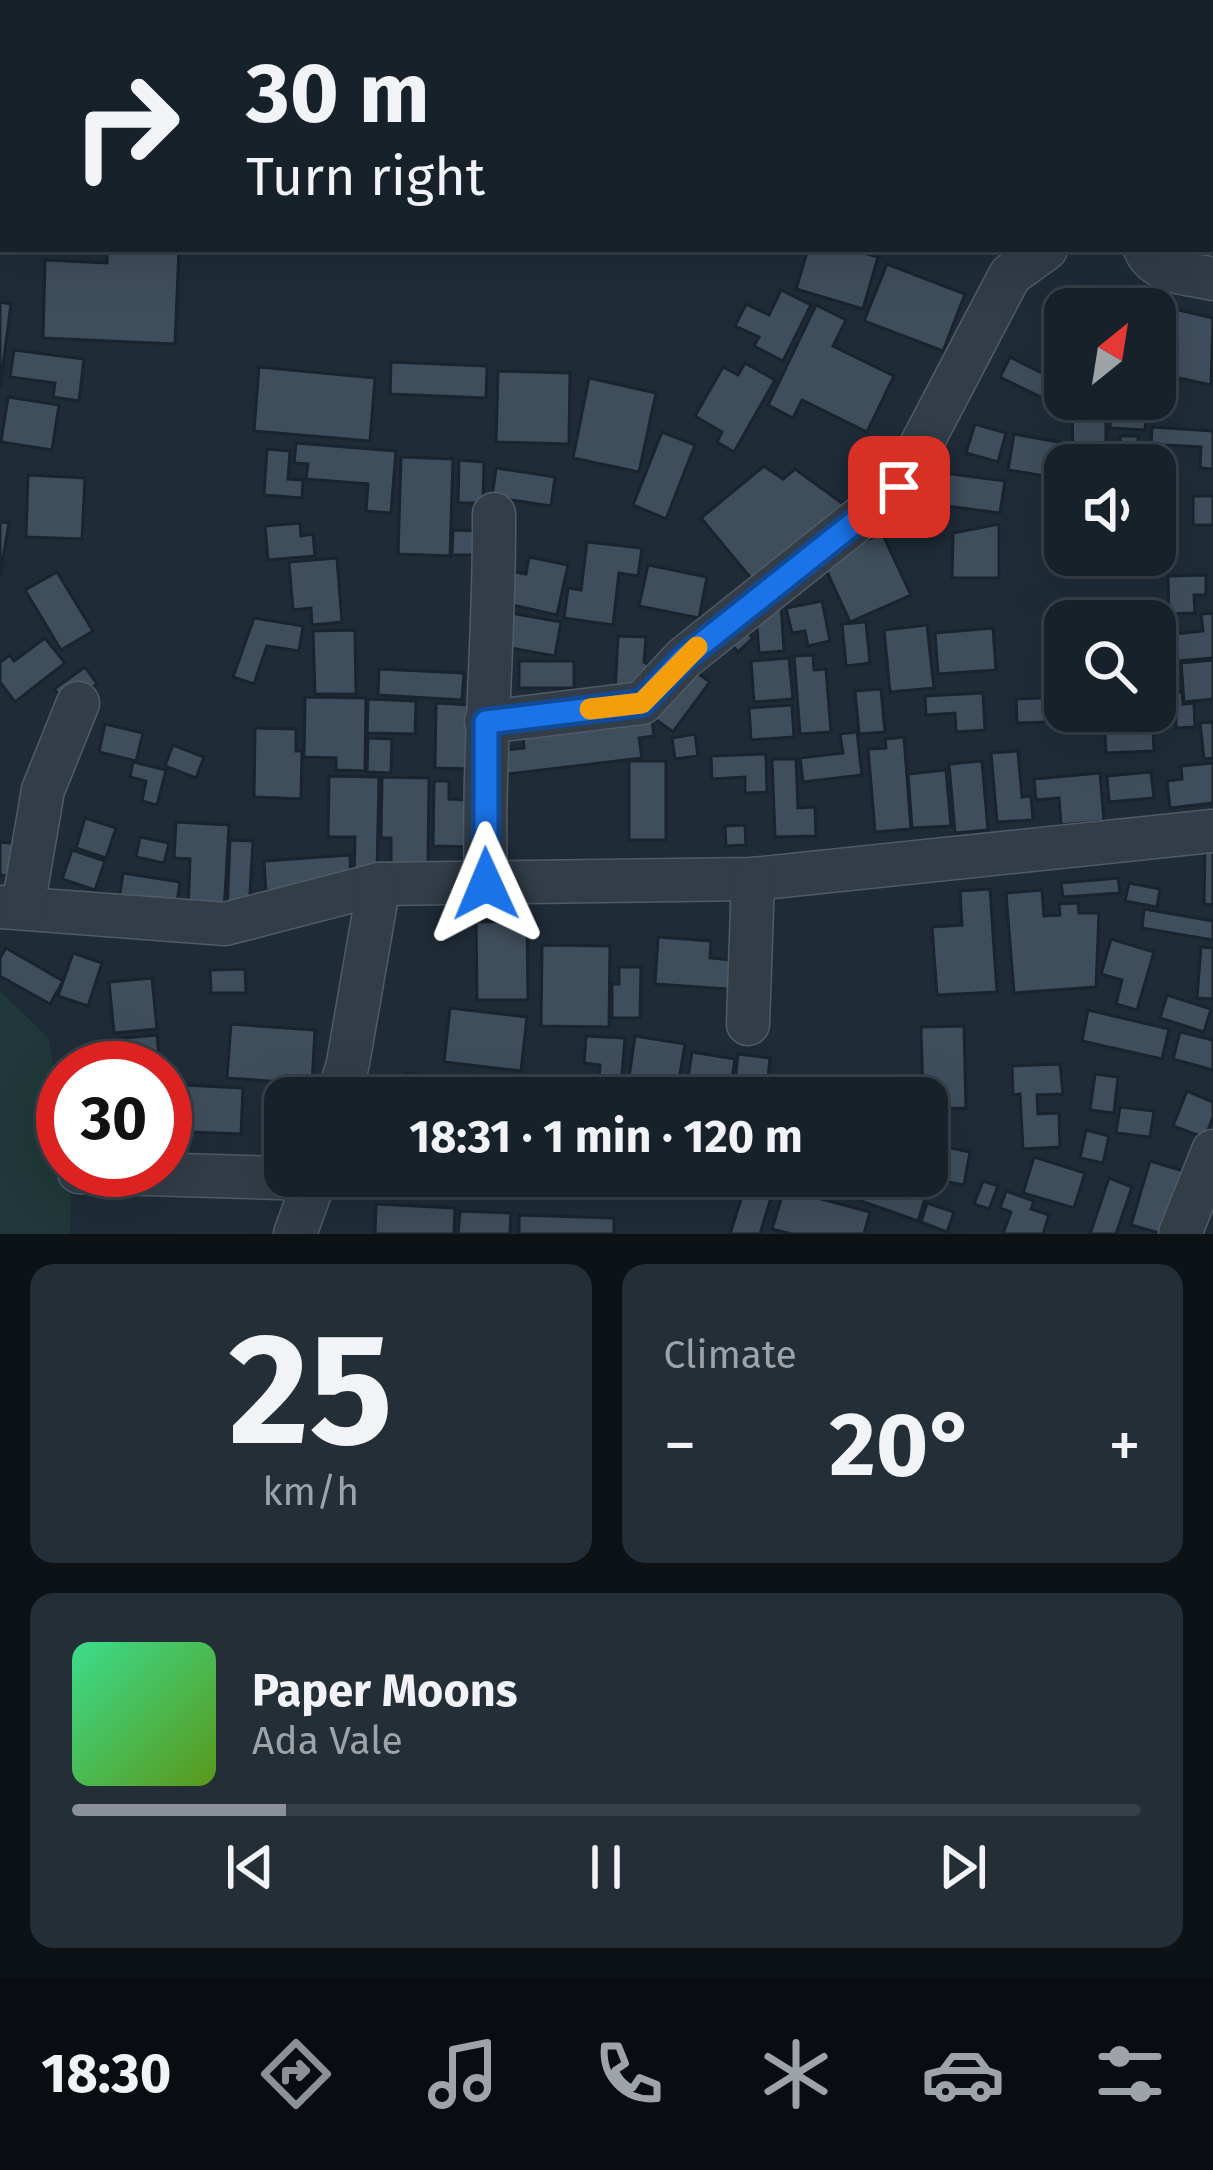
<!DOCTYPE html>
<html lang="en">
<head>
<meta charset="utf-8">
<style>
	:root { --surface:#17212a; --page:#242e36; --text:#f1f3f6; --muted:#9ea3a8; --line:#363e47; --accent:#8c9099 }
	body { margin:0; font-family:"Fira Sans",sans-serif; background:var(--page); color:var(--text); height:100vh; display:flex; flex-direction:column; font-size:45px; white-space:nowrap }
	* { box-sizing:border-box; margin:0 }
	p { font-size:39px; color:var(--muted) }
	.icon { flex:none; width:66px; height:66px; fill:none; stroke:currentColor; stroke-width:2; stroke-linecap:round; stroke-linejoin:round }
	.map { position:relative; height:1234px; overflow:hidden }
	.side { display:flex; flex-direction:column; gap:30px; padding:30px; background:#0d1217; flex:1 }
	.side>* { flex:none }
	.hud { position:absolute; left:0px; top:0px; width:1215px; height:252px; box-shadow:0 12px 48px #0002,0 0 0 3px var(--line); background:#17212a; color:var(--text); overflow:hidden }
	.needle { width:78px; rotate:30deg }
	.controls { position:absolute; left:1044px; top:288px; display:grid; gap:24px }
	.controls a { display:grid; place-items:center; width:132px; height:132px; border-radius:24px; background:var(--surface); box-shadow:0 12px 48px #0002,0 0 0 3px var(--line); font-size:60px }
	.speed { position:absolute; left:36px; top:1041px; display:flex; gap:24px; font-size:60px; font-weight:700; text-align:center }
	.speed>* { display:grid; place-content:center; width:156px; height:156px; border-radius:50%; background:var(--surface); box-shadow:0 12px 48px #0002,0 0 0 3px var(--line); line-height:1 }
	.speed .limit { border:18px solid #d22; background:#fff; color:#111 }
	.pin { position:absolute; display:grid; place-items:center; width:102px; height:102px; color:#fff; margin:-51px; border-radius:24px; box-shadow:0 6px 18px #0006 }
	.me { position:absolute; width:132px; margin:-66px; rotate:359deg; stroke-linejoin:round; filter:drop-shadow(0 0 9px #0008) }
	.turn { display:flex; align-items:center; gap:42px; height:252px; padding:0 48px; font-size:54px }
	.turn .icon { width:156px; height:156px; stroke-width:2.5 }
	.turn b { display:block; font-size:84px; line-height:102px }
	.big { font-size:90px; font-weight:700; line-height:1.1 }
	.side .widget { flex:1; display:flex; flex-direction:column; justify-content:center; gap:18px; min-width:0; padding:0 42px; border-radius:24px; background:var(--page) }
	.side .dial { align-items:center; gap:0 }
	.dial b { font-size:156px; line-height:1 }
	.song { display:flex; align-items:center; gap:36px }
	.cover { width:144px; height:144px; border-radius:18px; background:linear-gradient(135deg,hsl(150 70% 55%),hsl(90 70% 35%)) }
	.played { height:12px; border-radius:6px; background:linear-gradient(90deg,var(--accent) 20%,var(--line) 20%) }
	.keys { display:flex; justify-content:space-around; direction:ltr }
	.heat { display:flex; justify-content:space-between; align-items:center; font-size:66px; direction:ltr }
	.side .tiles { flex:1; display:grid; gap:30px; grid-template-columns:1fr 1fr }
	.widget:last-child { grid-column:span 2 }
	.trip { position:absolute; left:264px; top:1077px; width:684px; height:120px; border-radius:24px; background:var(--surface); box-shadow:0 12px 48px #0002,0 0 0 3px var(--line); font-weight:700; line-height:120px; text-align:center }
	.menu { display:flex; height:192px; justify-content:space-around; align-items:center; background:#090d11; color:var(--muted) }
	.menu .icon { width:84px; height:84px }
	.menu .selected { color:var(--accent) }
	.menu b { font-size:54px; color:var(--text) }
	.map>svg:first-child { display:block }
	.green { fill:#203839 }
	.building { fill:#3f4e5d; stroke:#1a242f; stroke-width:3 }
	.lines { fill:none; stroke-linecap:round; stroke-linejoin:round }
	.minor-casing { stroke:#505b67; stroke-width:45 }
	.minor { stroke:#323d48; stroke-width:42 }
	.route-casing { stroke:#114b97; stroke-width:30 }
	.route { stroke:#1a73e8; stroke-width:21 }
	.slow { stroke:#f59e0b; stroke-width:21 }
</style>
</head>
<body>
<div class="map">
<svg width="1213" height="1234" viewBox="0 0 1213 1234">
	<rect width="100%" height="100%" fill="#1f2c38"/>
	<path class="green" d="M 0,991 L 49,1039 L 63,1136 L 63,1170 L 71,1188 L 70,1234 L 0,1234 Z"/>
	<g class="building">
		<path d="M 2,0 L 51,0 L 51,3 L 3,3 L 3,111 L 0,111 Z"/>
		<rect x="136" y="0" width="374" height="3"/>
		<path d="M 949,0 L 1031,0 L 1030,3 L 948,3 Z"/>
		<path d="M 1036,0 L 1172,0 L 1172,3 L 1035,3 Z"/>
		<path d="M 107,249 L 179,249 L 175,344 L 43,338 L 45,260 L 107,263 Z"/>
		<path d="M 808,249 L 849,249 L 878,257 L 863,309 L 796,289 Z"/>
		<path d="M 887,264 L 965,294 L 943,351 L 864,321 Z"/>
		<path d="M 781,290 L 811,305 L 783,361 L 754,346 L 759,337 L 735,326 L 746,304 L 769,315 Z"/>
		<path d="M 1053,301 L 1086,309 L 1065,309 L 1065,329 L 1048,325 Z"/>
		<path d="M 0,302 L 11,304 L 0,388 Z"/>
		<path d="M 816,305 L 846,320 L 833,346 L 894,376 L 867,432 L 802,400 L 793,418 L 768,405 Z"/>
		<path d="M 1170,308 L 1213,318 L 1211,385 L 1156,373 Z"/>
		<path d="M 14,350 L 84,359 L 79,401 L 53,397 L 55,383 L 10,377 Z"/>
		<path d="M 1010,357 L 1056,380 L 1045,399 L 1000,377 Z"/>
		<path d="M 391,362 L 487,366 L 486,398 L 390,394 Z"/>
		<path d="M 745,363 L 775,380 L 734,452 L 717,442 L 722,432 L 695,416 L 723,367 L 738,375 Z"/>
		<path d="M 259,367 L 375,378 L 370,441 L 254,431 Z"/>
		<path d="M 498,371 L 570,373 L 569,444 L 496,442 Z"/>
		<path d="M 589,378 L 656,393 L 639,472 L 573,458 Z"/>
		<path d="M 8,397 L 59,405 L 52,450 L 1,442 Z"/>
		<path d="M 1112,399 L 1147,399 L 1145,430 L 1110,428 Z"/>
		<path d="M 1106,404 L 1106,465 L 1073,465 L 1072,405 Z"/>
		<path d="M 975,424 L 1006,433 L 998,462 L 966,453 Z"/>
		<path d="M 1152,427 L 1213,431 L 1213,469 L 1200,468 L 1201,447 L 1166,445 L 1165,466 L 1150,465 Z"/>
		<path d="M 662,432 L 695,445 L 666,519 L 633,505 Z"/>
		<path d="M 1014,434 L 1070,444 L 1064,479 L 1008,470 Z"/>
		<path d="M 1120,436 L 1138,436 L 1139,465 L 1120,465 Z"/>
		<path d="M 296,443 L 396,451 L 391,513 L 366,511 L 368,484 L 306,479 L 308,464 L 294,463 Z"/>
		<path d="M 267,449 L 290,451 L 288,479 L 303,480 L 302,498 L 264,495 Z"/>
		<path d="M 401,457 L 453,459 L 450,556 L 398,554 Z"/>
		<path d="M 459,460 L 484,462 L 483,503 L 458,503 Z"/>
		<path d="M 764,466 L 783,479 L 795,469 L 846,506 L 754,582 L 701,518 Z"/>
		<path d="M 496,468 L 555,477 L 551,506 L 492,497 Z"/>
		<path d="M 944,473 L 1005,481 L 1000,513 L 939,505 Z"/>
		<path d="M 28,475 L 85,478 L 82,539 L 26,537 Z"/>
		<rect x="1193" y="496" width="20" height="29"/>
		<path d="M 0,522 L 9,523 L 0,576 Z"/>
		<path d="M 300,523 L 301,536 L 313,534 L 315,556 L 268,560 L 265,526 Z"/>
		<path d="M 999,524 L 999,578 L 952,578 L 953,533 Z"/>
		<path d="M 453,530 L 479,531 L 478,555 L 452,555 Z"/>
		<path d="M 882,533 L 911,595 L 850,622 L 822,561 Z"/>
		<path d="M 587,542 L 642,548 L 638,576 L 619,573 L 613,625 L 564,618 L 568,588 L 581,590 Z"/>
		<path d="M 529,557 L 568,565 L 557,615 L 503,603 L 509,571 L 526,574 Z"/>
		<path d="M 337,558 L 342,622 L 312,625 L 311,608 L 293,610 L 289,562 Z"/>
		<path d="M 648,565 L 707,577 L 699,618 L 639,606 Z"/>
		<path d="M 57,572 L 93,631 L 61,650 L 25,590 Z"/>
		<path d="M 1206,575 L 1206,595 L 1194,595 L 1195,613 L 1169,614 L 1168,576 Z"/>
		<path d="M 822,601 L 830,641 L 808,646 L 805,631 L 792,633 L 786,608 Z"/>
		<path d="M 781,604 L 784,651 L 759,653 L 756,615 Z"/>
		<path d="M 505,612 L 561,622 L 555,656 L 500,646 Z"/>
		<path d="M 1213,613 L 1213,658 L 1177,661 L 1174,634 L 1203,631 L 1201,614 Z"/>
		<path d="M 254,618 L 303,626 L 299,651 L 267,646 L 254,684 L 233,677 Z"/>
		<path d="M 866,622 L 870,663 L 846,666 L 842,624 Z"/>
		<path d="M 741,625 L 753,638 L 738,652 L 726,638 Z"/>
		<path d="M 927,625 L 934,688 L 890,692 L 884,630 Z"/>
		<path d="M 993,628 L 996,670 L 938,674 L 935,633 Z"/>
		<path d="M 355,630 L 356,694 L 315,694 L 313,631 Z"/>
		<path d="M 618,636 L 646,637 L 644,662 L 663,673 L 615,693 Z"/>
		<path d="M 45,638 L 65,663 L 15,702 L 0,682 L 0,662 L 10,655 L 14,661 Z"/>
		<path d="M 813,655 L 814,670 L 826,669 L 831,732 L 800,734 L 794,656 Z"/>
		<path d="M 789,658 L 793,699 L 754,702 L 751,661 Z"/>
		<path d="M 1213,660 L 1213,699 L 1184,702 L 1181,663 Z"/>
		<rect x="519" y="661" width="55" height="27"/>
		<path d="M 85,667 L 97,684 L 68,706 L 54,689 Z"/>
		<path d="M 379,669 L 464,673 L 462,700 L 378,695 Z"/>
		<path d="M 692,669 L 710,682 L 673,732 L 655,719 Z"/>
		<path d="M 881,689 L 885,732 L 859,734 L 855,691 Z"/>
		<path d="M 1182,692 L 1183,704 L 1194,703 L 1195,727 L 1176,728 L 1176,713 L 1159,714 L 1157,694 Z"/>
		<path d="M 983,693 L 985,730 L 956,732 L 955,713 L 926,715 L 925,696 Z"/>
		<path d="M 305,697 L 366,698 L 365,771 L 336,770 L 336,758 L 304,757 Z"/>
		<path d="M 1065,697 L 1065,711 L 1152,711 L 1154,751 L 1106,753 L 1104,720 L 1017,723 L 1016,699 Z"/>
		<path d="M 368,699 L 416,701 L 415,734 L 367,733 Z"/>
		<path d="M 436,703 L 472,705 L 471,769 L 435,768 Z"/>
		<path d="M 792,705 L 794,737 L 751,740 L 749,708 Z"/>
		<path d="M 651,711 L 654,736 L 639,738 L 642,758 L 500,775 L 497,751 L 524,748 L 523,738 Z"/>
		<path d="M 1213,722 L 1213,758 L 1204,759 L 1200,723 Z"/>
		<path d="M 105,724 L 143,733 L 136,761 L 99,752 Z"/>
		<path d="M 255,728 L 296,729 L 296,751 L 302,751 L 301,799 L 254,797 Z"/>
		<path d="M 857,732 L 862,775 L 803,782 L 800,758 L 843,753 L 840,734 Z"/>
		<path d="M 695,734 L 698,756 L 675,759 L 672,738 Z"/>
		<path d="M 904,737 L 911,829 L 875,832 L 868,749 L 886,748 L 885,739 Z"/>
		<path d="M 368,738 L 392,739 L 391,773 L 367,772 Z"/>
		<path d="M 173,745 L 204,757 L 196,778 L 165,766 Z"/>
		<path d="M 1018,751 L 1022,797 L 1031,796 L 1033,820 L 997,822 L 991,753 Z"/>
		<path d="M 766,754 L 767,792 L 745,793 L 745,777 L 712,779 L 711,756 Z"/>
		<path d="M 772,759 L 796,759 L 798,808 L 815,807 L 816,836 L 775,837 Z"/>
		<rect x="629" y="761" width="37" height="79"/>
		<path d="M 982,761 L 988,830 L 955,833 L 949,764 Z"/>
		<path d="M 133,762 L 166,770 L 157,805 L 142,801 L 146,781 L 130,777 Z"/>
		<path d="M 1213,763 L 1213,803 L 1170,808 L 1167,781 L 1182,779 L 1181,766 Z"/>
		<path d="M 946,770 L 951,826 L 912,828 L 908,774 Z"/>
		<path d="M 1151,772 L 1154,798 L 1109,802 L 1107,776 Z"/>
		<path d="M 1100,773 L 1104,821 L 1061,825 L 1059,798 L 1036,800 L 1034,779 Z"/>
		<path d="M 329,776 L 379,777 L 377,874 L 354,874 L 355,837 L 328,837 Z"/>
		<path d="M 382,777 L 429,778 L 428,865 L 391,863 L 391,838 L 381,838 Z"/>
		<path d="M 434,781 L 449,781 L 449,799 L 473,800 L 472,847 L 433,846 Z"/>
		<path d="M 85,818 L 116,828 L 106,858 L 76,848 Z"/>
		<path d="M 176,822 L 229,825 L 224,912 L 188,911 L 190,859 L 174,858 Z"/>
		<path d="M 745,825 L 746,845 L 726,846 L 725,826 Z"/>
		<path d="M 140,837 L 169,843 L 164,863 L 136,857 Z"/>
		<path d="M 230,840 L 253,841 L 249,911 L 227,910 Z"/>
		<path d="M 0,842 L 18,844 L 14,877 L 0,875 Z"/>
		<path d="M 1205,846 L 1213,847 L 1213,905 L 1204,904 Z"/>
		<path d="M 72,850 L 105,861 L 95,890 L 62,879 Z"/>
		<path d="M 350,855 L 351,885 L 266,891 L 264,861 Z"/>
		<path d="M 123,873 L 180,882 L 176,910 L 119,901 Z"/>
		<path d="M 1118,878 L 1120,893 L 1063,897 L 1061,883 Z"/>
		<path d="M 1129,883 L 1160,889 L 1157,907 L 1125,901 Z"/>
		<path d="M 990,889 L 997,992 L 937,995 L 932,927 L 962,925 L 960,891 Z"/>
		<path d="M 1042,890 L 1044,916 L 1060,915 L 1059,904 L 1078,903 L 1079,913 L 1099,913 L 1096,987 L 1014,993 L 1006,893 Z"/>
		<path d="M 1144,909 L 1213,921 L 1213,940 L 1142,928 Z"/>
		<path d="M 527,921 L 528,1000 L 477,1000 L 476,922 Z"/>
		<path d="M 658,937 L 711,941 L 710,958 L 744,961 L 742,990 L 655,984 Z"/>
		<path d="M 1111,939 L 1154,952 L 1137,1010 L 1116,1004 L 1122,980 L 1101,974 Z"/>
		<path d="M 542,945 L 610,946 L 609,1027 L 541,1026 Z"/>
		<path d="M 1201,947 L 1213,948 L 1213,999 L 1197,998 Z"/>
		<path d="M 6,948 L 63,981 L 50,1004 L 0,976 L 0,958 Z"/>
		<path d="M 73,953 L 102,963 L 88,1006 L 58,996 Z"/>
		<path d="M 619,967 L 641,967 L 640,1018 L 612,1018 L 612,984 L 619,984 Z"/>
		<path d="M 245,969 L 246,993 L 211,993 L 210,970 Z"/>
		<path d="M 152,978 L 157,1029 L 114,1033 L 109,982 Z"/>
		<path d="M 1167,995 L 1211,1009 L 1204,1032 L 1160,1018 Z"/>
		<path d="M 450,1008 L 527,1017 L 521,1071 L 444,1062 Z"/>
		<path d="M 1088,1010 L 1169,1029 L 1162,1059 L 1082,1041 Z"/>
		<path d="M 231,1024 L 315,1030 L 312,1084 L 227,1078 Z"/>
		<path d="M 964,1026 L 966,1108 L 927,1109 L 927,1098 L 923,1098 L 921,1027 Z"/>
		<path d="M 1180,1032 L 1213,1040 L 1213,1070 L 1173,1059 Z"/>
		<path d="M 157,1035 L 160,1068 L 103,1068 L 101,1040 Z"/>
		<path d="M 586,1036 L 625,1038 L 620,1098 L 598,1098 L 600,1065 L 584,1063 Z"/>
		<path d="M 635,1036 L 685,1044 L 676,1098 L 626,1098 Z"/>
		<path d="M 692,1052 L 735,1059 L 729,1098 L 685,1098 Z"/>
		<path d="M 738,1054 L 770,1058 L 766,1098 L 733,1098 Z"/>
		<path d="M 1060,1064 L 1063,1094 L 1037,1095 L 1038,1114 L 1059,1113 L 1060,1147 L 1023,1149 L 1020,1094 L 1013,1095 L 1012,1066 Z"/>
		<path d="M 407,1073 L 466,1082 L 463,1098 L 403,1098 Z"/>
		<path d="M 1095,1074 L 1118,1077 L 1114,1113 L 1090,1110 Z"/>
		<path d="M 475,1075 L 522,1080 L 520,1098 L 473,1098 Z"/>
		<path d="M 165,1084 L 243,1088 L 241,1134 L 165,1131 Z"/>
		<path d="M 1187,1091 L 1213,1102 L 1213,1117 L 1205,1138 L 1173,1126 Z"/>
		<path d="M 1120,1107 L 1154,1111 L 1150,1137 L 1116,1133 Z"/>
		<path d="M 1086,1130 L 1109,1136 L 1103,1163 L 1080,1158 Z"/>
		<path d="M 927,1143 L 970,1152 L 964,1185 L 918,1176 L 927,1176 Z"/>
		<path d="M 1034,1157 L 1085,1173 L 1074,1208 L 1023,1193 Z"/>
		<path d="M 1150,1161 L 1190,1173 L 1163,1234 L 1131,1225 Z"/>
		<path d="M 548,1176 L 620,1178 L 618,1199 L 547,1193 Z"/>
		<path d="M 637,1176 L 697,1176 L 696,1181 Z"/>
		<path d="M 786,1176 L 850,1176 L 856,1178 L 850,1200 L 785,1181 Z"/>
		<path d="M 748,1177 L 775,1185 L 760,1234 L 730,1234 Z"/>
		<path d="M 865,1178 L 925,1199 L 918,1221 L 858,1200 Z"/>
		<path d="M 1109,1178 L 1132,1187 L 1116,1234 L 1090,1234 Z"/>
		<path d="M 983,1181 L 998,1186 L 989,1209 L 974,1204 Z"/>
		<path d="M 784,1189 L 870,1212 L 864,1234 L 791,1234 L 772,1229 Z"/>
		<path d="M 1006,1191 L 1034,1201 L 1031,1209 L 1049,1215 L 1043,1234 L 1003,1234 L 1011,1212 L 1000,1208 Z"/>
		<path d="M 927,1203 L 954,1212 L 947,1232 L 921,1222 Z"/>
		<path d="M 376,1204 L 455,1208 L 454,1234 L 375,1234 Z"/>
		<path d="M 460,1211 L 511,1213 L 510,1234 L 458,1234 Z"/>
		<path d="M 519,1215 L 614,1218 L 614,1234 L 519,1234 Z"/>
	</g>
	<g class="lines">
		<defs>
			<g id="minor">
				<path d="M 1194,3 L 1194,0"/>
				<path d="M 1145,249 C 1155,274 1189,273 1213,279"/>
				<path d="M 486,722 L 642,703 L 684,658 L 899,487 L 1010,275 L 1046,249"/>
				<path d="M 486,884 C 482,760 495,637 494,514"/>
				<path d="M 0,907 L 225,924 L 379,884 L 753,879 L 1213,831"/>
				<path d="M 23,907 L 43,790 L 78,703"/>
				<path d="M 748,1024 L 753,879"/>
				<path d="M 338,1098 L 348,1063 L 379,884"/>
				<path d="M 79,1172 L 315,1179"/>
				<path d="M 295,1234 L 316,1176"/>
				<path d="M 1180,1234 L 1213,1151"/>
			</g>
		</defs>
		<use href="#minor" class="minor-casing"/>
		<use href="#minor" class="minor"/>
	</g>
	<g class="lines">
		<defs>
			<path id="route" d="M 486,884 L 486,722 L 642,703 L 684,658 L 899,487"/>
		</defs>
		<use href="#route" class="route-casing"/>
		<use href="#route" class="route"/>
		<path class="slow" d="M 590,709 L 642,703 L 697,647"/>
	</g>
</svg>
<div class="controls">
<a><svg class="needle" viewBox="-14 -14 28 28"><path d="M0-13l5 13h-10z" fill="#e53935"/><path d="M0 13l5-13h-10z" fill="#9ea3a8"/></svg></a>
<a><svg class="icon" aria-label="sound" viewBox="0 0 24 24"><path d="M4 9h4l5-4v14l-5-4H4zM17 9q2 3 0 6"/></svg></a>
<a><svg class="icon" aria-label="search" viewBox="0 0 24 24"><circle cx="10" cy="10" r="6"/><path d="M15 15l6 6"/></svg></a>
</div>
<div class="speed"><div class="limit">30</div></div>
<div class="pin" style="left:899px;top:487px;background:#d93025"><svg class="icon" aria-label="arrive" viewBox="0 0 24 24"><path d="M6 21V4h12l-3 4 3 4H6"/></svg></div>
<svg class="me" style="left:486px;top:884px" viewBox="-20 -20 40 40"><path d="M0-17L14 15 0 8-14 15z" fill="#1a73e8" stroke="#fff" stroke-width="4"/></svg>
<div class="trip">18:31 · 1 min · 120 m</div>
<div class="hud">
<div class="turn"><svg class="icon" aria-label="right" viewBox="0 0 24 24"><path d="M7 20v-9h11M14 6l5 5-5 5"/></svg><div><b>30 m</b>Turn right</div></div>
</div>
</div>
<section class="side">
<div class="tiles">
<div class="widget dial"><b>25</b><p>km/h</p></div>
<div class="widget"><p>Climate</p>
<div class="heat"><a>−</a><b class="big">20°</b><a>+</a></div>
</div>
<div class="widget">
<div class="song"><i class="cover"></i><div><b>Paper Moons</b><p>Ada Vale</p></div></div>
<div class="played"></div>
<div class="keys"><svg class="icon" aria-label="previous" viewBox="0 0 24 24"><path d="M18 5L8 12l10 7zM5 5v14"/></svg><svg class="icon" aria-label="pause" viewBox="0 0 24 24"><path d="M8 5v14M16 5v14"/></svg><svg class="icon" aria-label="next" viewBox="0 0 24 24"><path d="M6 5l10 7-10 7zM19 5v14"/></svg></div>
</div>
</div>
</section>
<nav class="menu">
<b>18:30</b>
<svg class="icon selected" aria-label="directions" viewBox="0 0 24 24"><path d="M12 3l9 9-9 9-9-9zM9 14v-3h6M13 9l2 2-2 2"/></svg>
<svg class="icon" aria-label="music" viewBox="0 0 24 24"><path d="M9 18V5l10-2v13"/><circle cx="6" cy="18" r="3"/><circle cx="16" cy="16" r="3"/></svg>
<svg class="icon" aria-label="phone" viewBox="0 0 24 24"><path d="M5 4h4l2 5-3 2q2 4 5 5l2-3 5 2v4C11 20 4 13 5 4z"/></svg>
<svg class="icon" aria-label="climate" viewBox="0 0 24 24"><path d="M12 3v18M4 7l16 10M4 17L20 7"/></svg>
<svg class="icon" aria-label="car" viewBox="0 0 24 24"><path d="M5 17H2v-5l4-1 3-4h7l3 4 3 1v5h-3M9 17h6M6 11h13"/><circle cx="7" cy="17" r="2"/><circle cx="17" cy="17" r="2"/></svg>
<svg class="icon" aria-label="filters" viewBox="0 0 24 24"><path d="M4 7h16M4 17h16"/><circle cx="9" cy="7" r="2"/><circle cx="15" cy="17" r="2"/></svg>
</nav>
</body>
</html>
